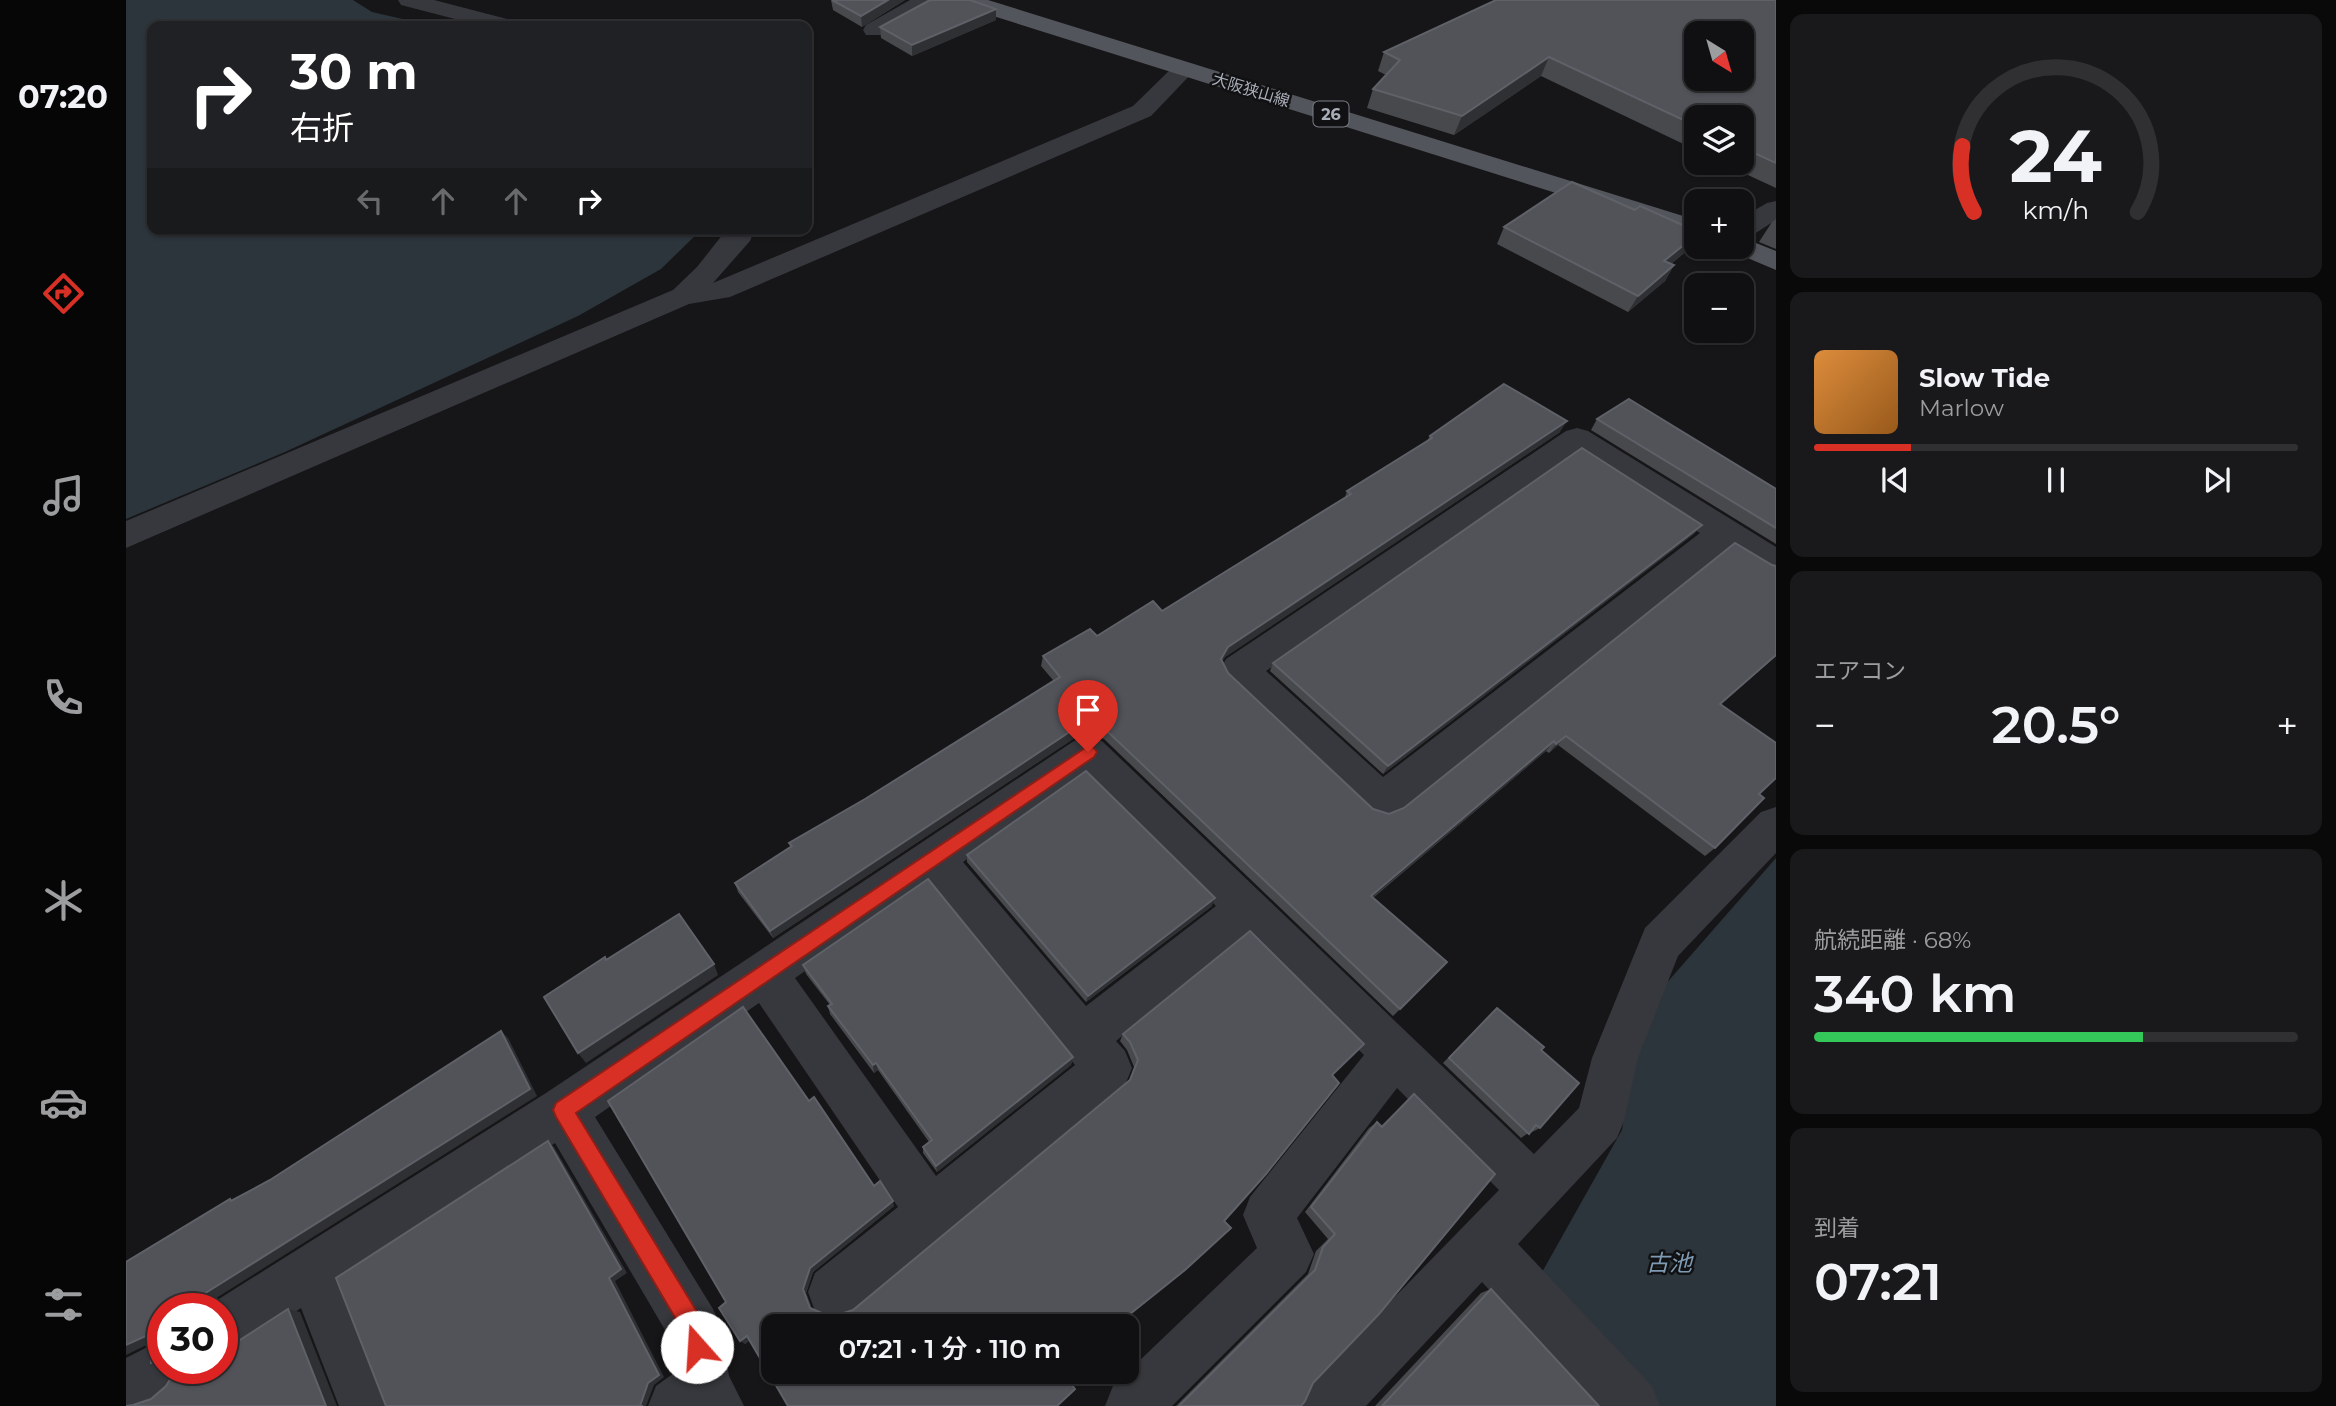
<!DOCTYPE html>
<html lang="ja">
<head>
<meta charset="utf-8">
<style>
	:root { --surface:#101012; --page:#19191b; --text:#f1f3f6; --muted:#9c9d9f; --line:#303032; --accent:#d93025 }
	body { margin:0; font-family:Montserrat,"Noto Sans JP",sans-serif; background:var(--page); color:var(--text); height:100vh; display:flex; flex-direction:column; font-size:26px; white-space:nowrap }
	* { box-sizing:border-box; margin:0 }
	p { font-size:23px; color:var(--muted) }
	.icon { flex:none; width:38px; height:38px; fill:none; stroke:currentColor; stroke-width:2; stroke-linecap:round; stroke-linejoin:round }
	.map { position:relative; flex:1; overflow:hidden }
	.drawer { display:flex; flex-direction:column; gap:14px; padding:14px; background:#09090a; width:560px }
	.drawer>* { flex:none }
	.hud { position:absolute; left:21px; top:21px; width:665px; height:214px; border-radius:14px; box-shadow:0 2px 5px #0004,0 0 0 2px var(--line); background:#202124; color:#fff; overflow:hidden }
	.needle { width:46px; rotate:143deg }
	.tools { position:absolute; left:1558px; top:21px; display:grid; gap:14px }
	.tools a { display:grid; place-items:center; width:70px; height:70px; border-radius:14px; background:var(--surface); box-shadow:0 2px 5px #0004,0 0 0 2px var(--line); font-size:35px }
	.speed { position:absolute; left:21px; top:1293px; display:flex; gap:14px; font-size:35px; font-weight:700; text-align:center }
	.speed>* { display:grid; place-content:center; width:91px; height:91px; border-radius:50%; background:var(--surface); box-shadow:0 2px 5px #0004,0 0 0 2px var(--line); line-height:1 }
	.speed .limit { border:10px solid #d22; background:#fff; color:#111 }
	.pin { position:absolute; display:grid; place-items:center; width:60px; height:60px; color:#fff; margin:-72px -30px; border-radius:50% 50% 50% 0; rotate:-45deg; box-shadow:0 0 7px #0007 }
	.pin .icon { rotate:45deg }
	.me { position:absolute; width:77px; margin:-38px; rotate:341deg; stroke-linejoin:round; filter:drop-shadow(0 0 5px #0008) }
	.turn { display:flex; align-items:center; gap:24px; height:147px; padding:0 28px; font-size:32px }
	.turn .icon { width:91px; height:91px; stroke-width:2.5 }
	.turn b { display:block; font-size:49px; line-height:60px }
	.lanes { display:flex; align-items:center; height:66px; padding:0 28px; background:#0003; justify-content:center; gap:35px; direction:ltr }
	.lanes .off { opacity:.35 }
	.big { font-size:52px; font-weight:600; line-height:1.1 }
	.drawer .card { flex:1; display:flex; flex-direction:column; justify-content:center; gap:10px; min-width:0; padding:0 24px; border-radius:14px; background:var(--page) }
	.drawer .dial { align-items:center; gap:0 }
	.dial svg { height:182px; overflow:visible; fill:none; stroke:var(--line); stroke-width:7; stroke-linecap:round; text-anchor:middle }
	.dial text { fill:var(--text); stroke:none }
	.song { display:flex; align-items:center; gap:21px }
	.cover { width:84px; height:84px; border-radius:10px; background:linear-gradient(135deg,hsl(30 70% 55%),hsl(30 70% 35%)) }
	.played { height:7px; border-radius:4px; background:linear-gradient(90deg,var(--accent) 20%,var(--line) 20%) }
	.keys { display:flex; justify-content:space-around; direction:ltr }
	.heat { display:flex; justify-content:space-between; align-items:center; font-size:38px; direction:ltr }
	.charge { height:10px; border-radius:5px; background:linear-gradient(90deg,#34c759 68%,var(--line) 0) }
	.trip { position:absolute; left:635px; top:1314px; width:378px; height:70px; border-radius:14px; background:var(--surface); box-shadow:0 2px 5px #0004,0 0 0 2px var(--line); font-weight:600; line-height:70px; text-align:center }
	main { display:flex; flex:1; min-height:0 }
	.tabs { display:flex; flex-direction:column; width:126px; justify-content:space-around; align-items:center; background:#060607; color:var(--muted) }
	.tabs .icon { width:49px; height:49px }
	.tabs .on { color:var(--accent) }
	.tabs b { font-size:32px; color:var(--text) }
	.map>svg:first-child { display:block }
	.water { fill:#2c353c }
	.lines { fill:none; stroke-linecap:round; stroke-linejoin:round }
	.minor { fill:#37383d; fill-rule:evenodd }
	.major { fill:#53555c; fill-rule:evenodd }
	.wall { fill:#47494d }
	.shaded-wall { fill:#2f3033 }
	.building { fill:#525359; stroke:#5f6168; stroke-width:2; fill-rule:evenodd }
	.route { fill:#d93025; stroke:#8d1f18; stroke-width:2 }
	.labels { text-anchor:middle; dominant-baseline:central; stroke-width:5; stroke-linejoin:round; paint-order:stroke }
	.far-street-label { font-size:16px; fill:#a8adb8; stroke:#111113 }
	.shield { fill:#111113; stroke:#7b7e86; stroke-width:2 }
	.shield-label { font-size:16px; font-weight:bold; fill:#a8adb8 }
	.near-water-label { font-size:23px; font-style:italic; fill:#7f9bb3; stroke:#111113 }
</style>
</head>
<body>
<main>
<nav class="tabs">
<b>07:20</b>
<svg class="icon on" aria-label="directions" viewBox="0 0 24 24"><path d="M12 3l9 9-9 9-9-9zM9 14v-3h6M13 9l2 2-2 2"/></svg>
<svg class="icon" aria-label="music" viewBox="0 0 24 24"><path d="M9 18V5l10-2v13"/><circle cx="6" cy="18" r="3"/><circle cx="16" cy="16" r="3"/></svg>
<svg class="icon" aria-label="phone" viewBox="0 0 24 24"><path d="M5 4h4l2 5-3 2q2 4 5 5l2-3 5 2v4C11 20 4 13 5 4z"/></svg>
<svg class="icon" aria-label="climate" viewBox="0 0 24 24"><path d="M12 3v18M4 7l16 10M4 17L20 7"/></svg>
<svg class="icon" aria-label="car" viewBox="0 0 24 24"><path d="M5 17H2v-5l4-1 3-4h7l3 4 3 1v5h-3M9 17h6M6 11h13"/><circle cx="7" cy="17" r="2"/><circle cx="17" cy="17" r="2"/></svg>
<svg class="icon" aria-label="filters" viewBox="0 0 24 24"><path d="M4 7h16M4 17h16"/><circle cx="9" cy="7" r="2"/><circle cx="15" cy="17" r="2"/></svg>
</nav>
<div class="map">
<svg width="1650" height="1406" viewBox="0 0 1650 1406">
	<rect width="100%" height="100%" fill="#161618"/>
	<g class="water">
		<path d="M 0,0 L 227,0 L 246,12 L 307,26 L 26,26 L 26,229 L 576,229 L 535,269 L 452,316 L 159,452 L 0,519 Z"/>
		<path d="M 1650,858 L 1650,1406 L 1533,1406 L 1415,1274 L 1496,1130 L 1517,1010 Z"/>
	</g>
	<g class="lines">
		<g class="minor">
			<path d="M 272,0 L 308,0 L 389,21 L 392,26 L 356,26 L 275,5 Z"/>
			<path d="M 784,0 L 811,0 L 808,5 L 756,35 L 740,35 L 737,30 L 740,25 Z"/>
			<path d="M 1057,63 L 1065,65 L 1069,70 L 1025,116 L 604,297 L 563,304 L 0,548 L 0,521 L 547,290 L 571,267 L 601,229 L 629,229 L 624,241 L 587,283 L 1007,106 L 1049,65 Z"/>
			<path d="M 1650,201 L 1650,220 L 1625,236 L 1615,238 L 1615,218 L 1641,203 Z"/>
			<path d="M 1451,428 L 1462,431 L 1650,547 L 1650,577 L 1638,573 L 1600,550 L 1270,815 L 1256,820 L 1242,815 L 1100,681 L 1094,670 L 1100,659 L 1440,431 ZM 1451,454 L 1574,533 L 1257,777 L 1140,671 Z"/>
			<path d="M 962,736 L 976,741 L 1408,1154 L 1453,1108 L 1466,1058 L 1519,928 L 1635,812 L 1650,807 L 1650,853 L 1552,956 L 1512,1058 L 1498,1121 L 1491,1138 L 1392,1244 L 1526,1386 L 1534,1406 L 1469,1406 L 1356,1282 L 1240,1406 L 1174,1406 L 1182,1386 L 1373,1190 L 1271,1088 L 1171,1218 L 1188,1254 L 1180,1272 L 1046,1406 L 979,1406 L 987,1386 L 1131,1248 L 1117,1215 L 1124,1197 L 1238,1055 L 1119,936 L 990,1041 L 999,1051 L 1006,1068 L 999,1085 L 727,1311 L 708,1318 L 689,1311 L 682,1292 L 689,1273 L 772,1207 L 633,1003 L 469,1117 L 587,1309 L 595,1328 L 603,1376 L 618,1406 L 522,1406 L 530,1386 L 548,1373 L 542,1335 L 429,1143 L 217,1281 L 269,1406 L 213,1406 L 175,1308 L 115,1347 L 96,1355 L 96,1309 L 77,1309 L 420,1093 L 948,741 ZM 959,776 L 1090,906 L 960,1006 L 837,862 ZM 803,885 L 949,1065 L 810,1176 L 669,978 Z"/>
			<path d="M 37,1339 L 37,1368 L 63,1368 C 51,1398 30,1406 0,1406 L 0,1358 Z"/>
		</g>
		<g class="major">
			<path d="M 829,0 L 862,0 L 1570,220 L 1570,237 L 832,5 Z"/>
			<path d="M 1615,237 L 1650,251 L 1650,270 L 1605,251 L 1602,247 L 1615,247 Z"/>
		</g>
	</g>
	<g class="wall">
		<path d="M 705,0 L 779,0 L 736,27 L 707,10 Z"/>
		<path d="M 1650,0 L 1650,188 L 1596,163 L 1615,163 L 1615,117 L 1570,117 L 1570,150 L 1415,76 L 1328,135 L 1241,108 L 1247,89 L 1260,75 L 1252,71 L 1258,52 Z"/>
		<path d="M 870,9 L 870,20 L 786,56 L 755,38 L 754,27 Z"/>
		<path d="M 1509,210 L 1570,231 L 1570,238 L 1563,249 L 1545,264 L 1548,265 L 1539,281 L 1502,312 L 1371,244 L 1378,227 Z"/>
		<path d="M 1650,219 L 1650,249 L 1633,242 L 1646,222 Z"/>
		<path d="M 1471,419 L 1650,489 L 1650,544 L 1465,430 Z"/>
		<path d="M 1434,432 L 1099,657 L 1096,661 L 1102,673 L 1247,809 L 1263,814 L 1278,808 L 1646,565 L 1650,566 L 1650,657 L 1649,657 L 1595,704 L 1633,794 L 1589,848 L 1579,856 L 1432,745 L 1423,753 L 1420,751 L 1247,898 L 1314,970 L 1267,1016 L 978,739 L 963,734 L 947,739 L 647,938 L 612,892 L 609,883 L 664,847 L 663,843 L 739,799 L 927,680 L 915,666 L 917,656 L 1036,611 L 1219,497 L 1221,491 L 1301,441 L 1304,436 Z"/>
		<path d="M 1569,533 L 1257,774 L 1144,671 L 1147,663 Z"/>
		<path d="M 841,855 L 1086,906 L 960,1002 L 841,862 Z"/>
		<path d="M 677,965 L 947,1057 L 945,1065 L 811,1172 L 797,1153 L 797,1147 L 803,1142 L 752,1070 L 748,1073 L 704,1014 L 702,1006 L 704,1005 L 680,974 Z"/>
		<path d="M 1371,1008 L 1415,1050 L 1414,1128 L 1406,1132 L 1405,1131 L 1395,1138 L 1317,1063 Z"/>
		<path d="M 997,1034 L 1238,1044 L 1206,1075 L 1098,1221 L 624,1340 L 619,1344 L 600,1302 L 683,1101 L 748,1186 L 768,1206 L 687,1272 L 680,1293 L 686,1309 L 705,1317 L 727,1310 L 1003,1080 L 1008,1067 L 1001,1050 L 994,1041 Z"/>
		<path d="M 1288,1094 L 1187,1383 L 1175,1406 L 1050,1406 L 1182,1274 L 1190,1251 L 1202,1239 L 1179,1212 L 1243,1128 L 1251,1122 L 1255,1126 Z"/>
		<path d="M 1365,1289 L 1473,1406 L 1249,1406 L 1355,1293 Z"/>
	</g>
	<g class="shaded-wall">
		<path d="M 762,0 L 779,0 L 736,27 L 735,16 Z"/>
		<path d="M 870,9 L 870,20 L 786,56 L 786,45 Z"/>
		<path d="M 1423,57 L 1415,76 L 1328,135 L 1336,116 Z"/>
		<path d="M 1570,235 L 1570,238 L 1563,249 L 1529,277 L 1538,261 Z"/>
		<path d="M 1548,265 L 1539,281 L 1502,312 L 1512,296 Z"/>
		<path d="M 1441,421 L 1434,432 L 1099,657 L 1092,669 L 1095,659 L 1102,647 Z"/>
		<path d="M 1576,525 L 1569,533 L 1257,774 L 1262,766 Z"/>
		<path d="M 1650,655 L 1650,656 L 1585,713 L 1594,704 Z"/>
		<path d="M 965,724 L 963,734 L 947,739 L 647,938 L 644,931 L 948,729 Z"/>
		<path d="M 1440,736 L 1432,745 L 1423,753 L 1430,744 Z"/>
		<path d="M 1428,741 L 1420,751 L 1239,904 L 1245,896 Z"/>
		<path d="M 1089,898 L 1086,906 L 960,1002 L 962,996 Z"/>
		<path d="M 588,964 L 592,975 L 460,1063 L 452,1053 Z"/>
		<path d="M 375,1031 L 382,1038 L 411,1096 L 76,1307 L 76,1309 L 64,1308 L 62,1304 Z"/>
		<path d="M 947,1057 L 945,1065 L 811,1172 L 810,1166 Z"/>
		<path d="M 750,1063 L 752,1070 L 748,1073 L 747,1065 Z"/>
		<path d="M 422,1141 L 428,1147 L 501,1273 L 489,1281 L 538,1377 L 528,1385 L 520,1406 L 514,1406 Z"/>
		<path d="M 767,1201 L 768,1206 L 687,1272 L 680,1293 L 687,1312 L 684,1308 L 677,1289 L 684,1268 Z"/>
		<path d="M 162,1309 L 174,1312 L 211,1406 L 200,1406 Z"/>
		<path d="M 24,1334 L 37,1337 L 0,1355 L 0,1345 Z"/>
		<path d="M 621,1336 L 625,1339 L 619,1344 L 614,1341 Z"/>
	</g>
	<g class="building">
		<path d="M 706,0 L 762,0 L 735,16 Z"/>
		<path d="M 804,0 L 844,0 L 870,9 L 786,45 L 754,27 Z"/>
		<path d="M 1370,0 L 1650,0 L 1650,163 L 1615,147 L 1615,117 L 1570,117 L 1570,126 L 1423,57 L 1336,116 L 1247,89 L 1274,60 L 1258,52 ZM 1570,33 L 1615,33 L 1615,79 L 1570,79 Z"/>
		<path d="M 1446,182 L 1509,210 L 1514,206 L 1570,231 L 1570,235 L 1538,261 L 1548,265 L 1512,296 L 1378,227 Z"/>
		<path d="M 1378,384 L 1441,421 L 1102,647 L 1095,659 L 1102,673 L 1247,809 L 1263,814 L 1278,808 L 1609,543 L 1646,565 L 1650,566 L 1650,655 L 1594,704 L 1650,743 L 1650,778 L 1633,794 L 1638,798 L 1589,848 L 1440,736 L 1430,744 L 1428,741 L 1245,896 L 1321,962 L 1274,1009 L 980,730 L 965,724 L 948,729 L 644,931 L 609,883 L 666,846 L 663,843 L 739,799 L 934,677 L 917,656 L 964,629 L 971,636 L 1027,601 L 1036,611 L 1225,494 L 1221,491 L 1306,438 L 1304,436 Z"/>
		<path d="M 1503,399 L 1650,489 L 1650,528 L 1471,419 Z"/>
		<path d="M 1456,448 L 1576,525 L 1262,766 L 1147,663 Z"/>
		<path d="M 960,771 L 1089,898 L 962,996 L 841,855 Z"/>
		<path d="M 802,879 L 947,1057 L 810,1166 L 797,1147 L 806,1140 L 750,1063 L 747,1065 L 702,1006 L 706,1004 L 677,965 Z"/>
		<path d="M 553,914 L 588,964 L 452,1053 L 418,997 L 479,957 L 480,960 Z"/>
		<path d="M 1124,931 L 1238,1044 L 1206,1075 L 1213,1083 L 1140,1174 L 1098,1221 L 1105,1228 L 1059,1270 L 989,1326 L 648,1326 L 648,1372 L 942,1372 L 939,1375 L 949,1389 L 931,1406 L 662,1406 L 621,1336 L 614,1341 L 593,1308 L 600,1302 L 482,1101 L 617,1007 L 683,1101 L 688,1097 L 748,1186 L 754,1181 L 767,1201 L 684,1268 L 677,1289 L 684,1308 L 705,1317 L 727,1310 L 1004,1080 L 1012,1060 L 1004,1042 L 997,1034 Z"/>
		<path d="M 1371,1008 L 1418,1047 L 1415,1050 L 1453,1083 L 1414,1128 L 1410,1125 L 1403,1134 L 1323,1058 Z"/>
		<path d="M 375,1031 L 404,1089 L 62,1304 L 64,1308 L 80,1309 L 37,1309 L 37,1363 L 25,1363 L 24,1334 L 0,1345 L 0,1262 L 104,1199 L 105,1201 L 144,1180 Z"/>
		<path d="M 1288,1094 L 1369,1174 L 1253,1314 L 1187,1383 L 1179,1401 L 1175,1406 L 1053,1406 L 1189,1270 L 1197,1247 L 1209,1234 L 1185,1207 L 1251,1122 L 1256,1127 Z"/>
		<path d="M 422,1141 L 495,1269 L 483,1278 L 533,1375 L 522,1383 L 514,1406 L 517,1406 L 260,1406 L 210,1278 Z"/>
		<path d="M 1365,1289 L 1473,1406 L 1256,1406 Z"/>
		<path d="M 162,1309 L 200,1406 L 0,1406 L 7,1405 L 25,1399 L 40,1386 L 51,1368 L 96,1368 L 96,1349 L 103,1347 Z"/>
	</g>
	<path class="route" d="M 962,746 L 968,748 L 971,752 L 968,757 L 450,1113 L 576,1320 L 582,1347 L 579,1355 L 571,1358 L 563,1355 L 557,1331 L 430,1117 L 427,1110 L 430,1103 Z"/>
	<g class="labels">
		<g class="far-street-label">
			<text transform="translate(1125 90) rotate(17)">大阪狭山線</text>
		</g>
		<rect class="shield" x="1187.5" y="101.5" width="35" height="25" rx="5"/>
		<g class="shield-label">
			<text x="1205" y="114">26</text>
		</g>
		<g class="near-water-label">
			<text x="1543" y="1263">古池</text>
		</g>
	</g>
</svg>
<div class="tools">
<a><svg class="needle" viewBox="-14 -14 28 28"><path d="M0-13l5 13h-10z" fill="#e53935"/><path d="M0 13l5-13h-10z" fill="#9c9d9f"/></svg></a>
<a><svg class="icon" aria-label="layers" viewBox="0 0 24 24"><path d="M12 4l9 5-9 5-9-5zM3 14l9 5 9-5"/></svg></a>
<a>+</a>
<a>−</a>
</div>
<div class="speed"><div class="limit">30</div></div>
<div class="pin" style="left:962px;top:752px;background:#d93025"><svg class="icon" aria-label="arrive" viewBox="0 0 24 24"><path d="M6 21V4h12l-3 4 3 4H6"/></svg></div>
<svg class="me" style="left:571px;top:1347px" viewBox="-20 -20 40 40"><circle r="19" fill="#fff"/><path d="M0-13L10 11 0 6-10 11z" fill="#d93025"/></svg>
<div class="trip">07:21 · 1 分 · 110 m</div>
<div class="hud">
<div class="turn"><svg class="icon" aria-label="right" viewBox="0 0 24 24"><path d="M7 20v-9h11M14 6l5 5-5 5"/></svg><div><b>30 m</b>右折</div></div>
<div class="lanes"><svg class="icon off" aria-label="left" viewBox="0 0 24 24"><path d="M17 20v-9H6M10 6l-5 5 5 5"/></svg><svg class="icon off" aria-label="ahead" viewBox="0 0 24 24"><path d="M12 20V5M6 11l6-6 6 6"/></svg><svg class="icon off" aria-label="ahead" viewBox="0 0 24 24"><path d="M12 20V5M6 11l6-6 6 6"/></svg><svg class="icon" aria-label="right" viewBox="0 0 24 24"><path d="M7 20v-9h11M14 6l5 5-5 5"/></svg></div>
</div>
</div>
<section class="drawer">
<div class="card dial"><svg viewBox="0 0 100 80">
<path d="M14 69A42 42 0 1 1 86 69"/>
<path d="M14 69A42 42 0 0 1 9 40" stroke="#d93025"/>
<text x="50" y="56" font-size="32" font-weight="700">24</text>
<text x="50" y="72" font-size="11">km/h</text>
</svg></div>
<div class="card">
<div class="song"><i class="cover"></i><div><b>Slow Tide</b><p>Marlow</p></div></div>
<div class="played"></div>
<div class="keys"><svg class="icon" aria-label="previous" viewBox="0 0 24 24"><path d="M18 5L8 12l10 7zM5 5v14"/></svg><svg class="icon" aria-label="pause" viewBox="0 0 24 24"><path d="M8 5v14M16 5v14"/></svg><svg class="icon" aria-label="next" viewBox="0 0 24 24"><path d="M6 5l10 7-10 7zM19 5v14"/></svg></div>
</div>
<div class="card"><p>エアコン</p>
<div class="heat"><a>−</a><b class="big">20.5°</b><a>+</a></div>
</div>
<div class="card"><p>航続距離 · 68%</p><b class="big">340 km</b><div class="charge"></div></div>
<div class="card"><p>到着</p><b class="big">07:21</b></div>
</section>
</main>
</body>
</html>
